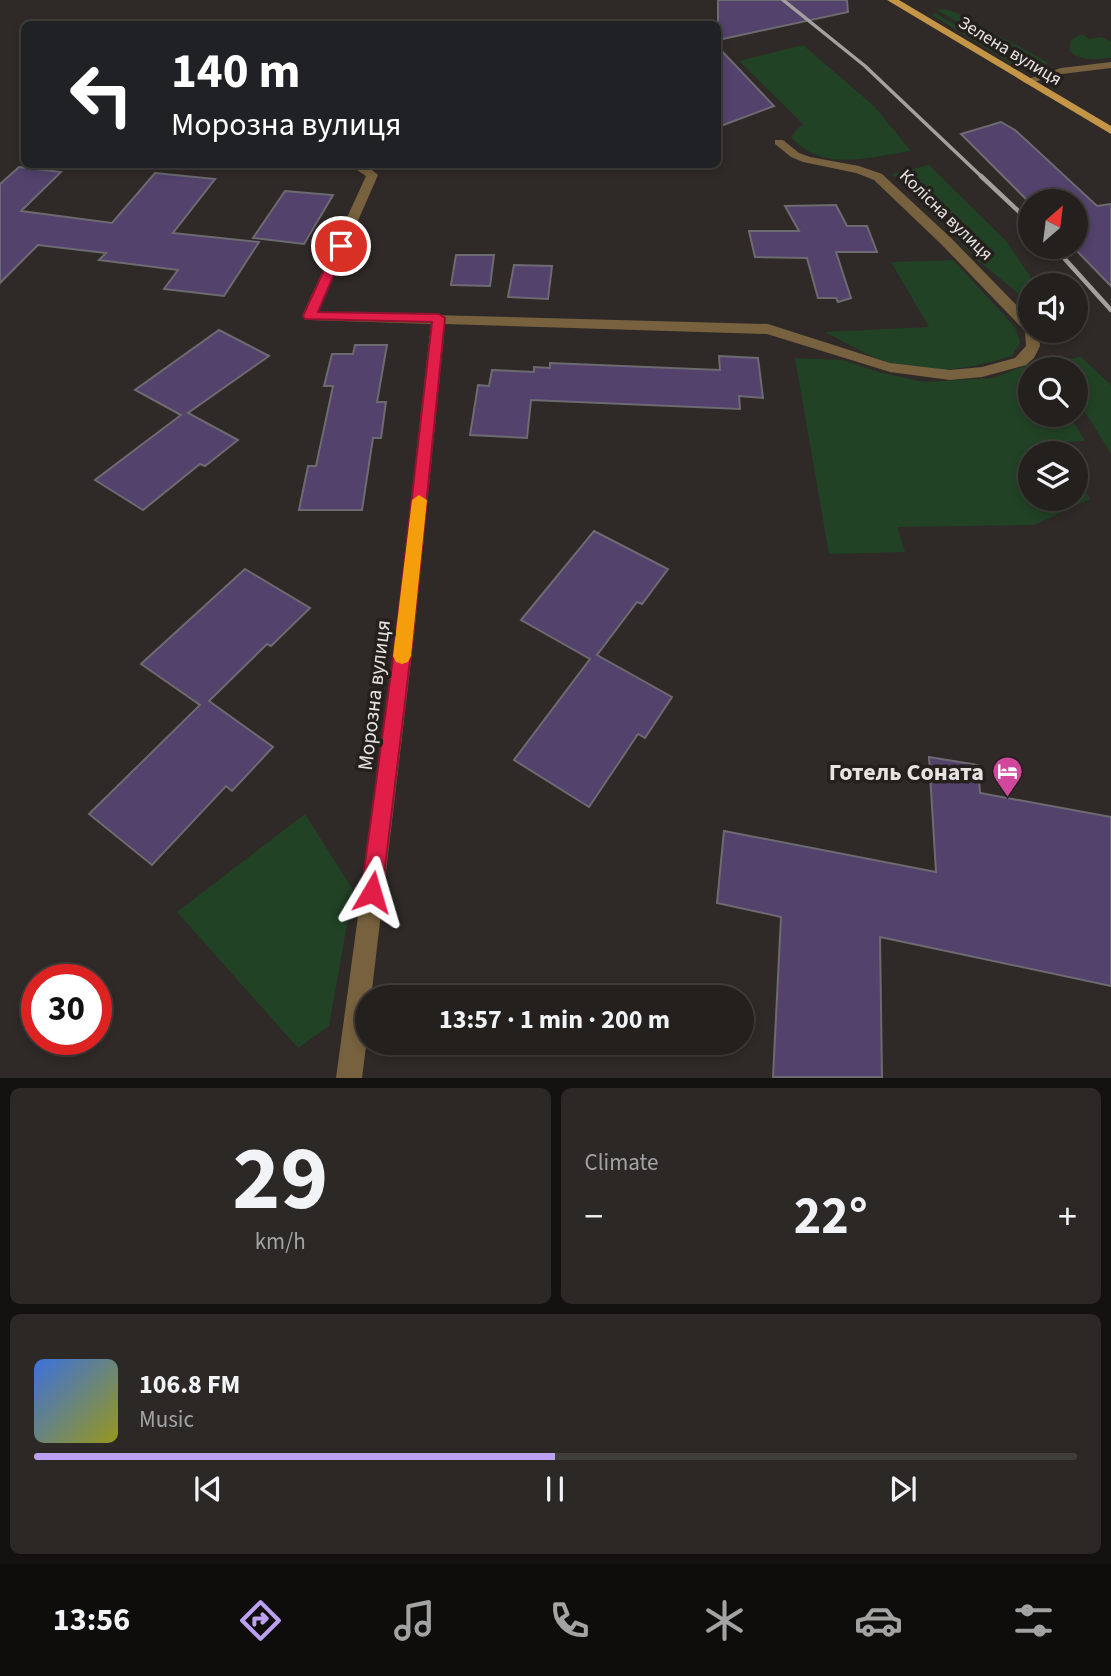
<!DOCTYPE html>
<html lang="en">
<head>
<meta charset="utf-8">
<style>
	:root { --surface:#23201d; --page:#2b2826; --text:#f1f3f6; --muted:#a3a3a4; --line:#403e3b; --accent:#bca0f2 }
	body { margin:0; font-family:"Source Sans 3",sans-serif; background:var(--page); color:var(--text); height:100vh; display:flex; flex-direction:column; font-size:26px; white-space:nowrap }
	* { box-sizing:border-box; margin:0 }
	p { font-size:23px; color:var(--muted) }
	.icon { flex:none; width:38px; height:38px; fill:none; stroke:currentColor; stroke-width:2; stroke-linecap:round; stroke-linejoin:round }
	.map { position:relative; height:1078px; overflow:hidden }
	.sheet { display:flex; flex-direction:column; gap:10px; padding:10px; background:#131210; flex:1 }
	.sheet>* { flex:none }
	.hud { position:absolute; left:21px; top:21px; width:700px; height:147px; border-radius:10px; box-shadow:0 4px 10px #0003,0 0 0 2px var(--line); background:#202124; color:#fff; overflow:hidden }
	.needle { width:46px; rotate:28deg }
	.tools { position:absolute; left:1018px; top:189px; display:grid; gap:14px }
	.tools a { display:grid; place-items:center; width:70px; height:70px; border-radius:50%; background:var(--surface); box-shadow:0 4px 10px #0003,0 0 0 2px var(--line); font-size:35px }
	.speed { position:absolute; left:21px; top:964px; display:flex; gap:14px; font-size:35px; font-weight:700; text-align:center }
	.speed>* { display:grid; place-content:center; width:91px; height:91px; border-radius:50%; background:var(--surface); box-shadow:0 4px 10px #0003,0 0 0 2px var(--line); line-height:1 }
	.speed .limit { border:10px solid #d22; background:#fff; color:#111 }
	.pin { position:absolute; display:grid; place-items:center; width:60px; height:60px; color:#fff; margin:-30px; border:4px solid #fff; border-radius:50%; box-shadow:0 2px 7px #0007 }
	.me { position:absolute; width:77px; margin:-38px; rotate:7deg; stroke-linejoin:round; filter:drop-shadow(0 0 5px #0008) }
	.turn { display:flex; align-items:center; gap:24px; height:147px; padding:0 35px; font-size:32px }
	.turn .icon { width:91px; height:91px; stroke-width:2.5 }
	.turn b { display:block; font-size:49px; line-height:60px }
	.big { font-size:52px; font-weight:700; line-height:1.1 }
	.sheet .tile { flex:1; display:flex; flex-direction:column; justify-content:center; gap:10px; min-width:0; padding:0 24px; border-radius:10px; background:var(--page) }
	.sheet .dial { align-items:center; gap:0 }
	.dial b { font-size:91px; line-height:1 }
	.song { display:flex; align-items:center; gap:21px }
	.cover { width:84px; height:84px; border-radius:10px; background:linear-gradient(135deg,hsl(220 70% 55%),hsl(60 70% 35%)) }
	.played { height:7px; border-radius:4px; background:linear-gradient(90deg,var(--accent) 50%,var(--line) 50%) }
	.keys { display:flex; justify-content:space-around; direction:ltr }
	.heat { display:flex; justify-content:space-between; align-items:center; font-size:38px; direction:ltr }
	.sheet .tiles { flex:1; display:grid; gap:10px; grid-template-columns:1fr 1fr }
	.tile:last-child { grid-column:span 2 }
	.trip { position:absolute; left:355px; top:985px; width:399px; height:70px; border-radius:35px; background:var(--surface); box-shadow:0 4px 10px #0003,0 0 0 2px var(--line); font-weight:700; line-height:70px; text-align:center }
	.tabs { display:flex; height:112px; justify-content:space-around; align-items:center; background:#0e0d0c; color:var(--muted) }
	.tabs .icon { width:49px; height:49px }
	.tabs .current { color:var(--accent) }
	.tabs b { font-size:32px; color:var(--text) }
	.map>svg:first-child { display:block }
	.green { fill:#214225 }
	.building { fill:#52426c; stroke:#6d6b71; stroke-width:2 }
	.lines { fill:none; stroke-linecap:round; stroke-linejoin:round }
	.minor { fill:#77613e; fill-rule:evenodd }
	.major { fill:#c49547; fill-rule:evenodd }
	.rail-far1 { stroke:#a3a09d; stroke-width:3.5 }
	.rail { stroke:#a3a09d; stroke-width:4.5 }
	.route { fill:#e11d48; stroke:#92132f; stroke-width:2 }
	.slow { fill:#f59e0b }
	.labels { text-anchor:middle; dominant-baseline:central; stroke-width:7; stroke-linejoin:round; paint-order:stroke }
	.far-street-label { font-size:18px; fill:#e6e3e0; stroke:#25201d }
	.street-label { font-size:21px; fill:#e6e3e0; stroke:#25201d }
	.near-poi-label { font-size:24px; font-weight:bold; fill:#e6e3e0; stroke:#25201d; text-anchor:end }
</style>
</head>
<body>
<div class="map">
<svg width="1111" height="1078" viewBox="0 0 1111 1078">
	<rect width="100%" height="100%" fill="#2f2a27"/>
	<g class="green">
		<path d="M 944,9 L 958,13 L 1047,62 L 1047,69 L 1040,70 L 937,10 Z"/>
		<path d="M 935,13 L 1033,71 L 1015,66 L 932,15 Z"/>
		<path d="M 1082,34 L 1089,39 L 1102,37 L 1111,42 L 1111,58 C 1096,59 1080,62 1069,50 L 1071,40 Z"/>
		<path d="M 803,45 L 874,106 L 911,151 C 869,157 823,173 791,137 L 799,127 L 804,125 L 739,61 Z"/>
		<path d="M 929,165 L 1006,241 L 1036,285 L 1031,285 L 1031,304 L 980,262 L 892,174 Z"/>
		<path d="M 953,260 L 1015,327 L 1020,342 L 1012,356 C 973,367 934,377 894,365 C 870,357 847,343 825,332 L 929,327 L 891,262 Z"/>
		<path d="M 1081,357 L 1111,385 L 1111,454 L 1076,397 L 1076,369 L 1058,369 L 1052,361 Z"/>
		<path d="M 795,358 L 843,360 L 878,372 L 924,382 L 994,378 L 1036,361 L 1041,369 L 1031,369 L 1031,415 L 1069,415 L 1085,441 L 1061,442 L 1066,453 L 1031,453 L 1031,499 L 1076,499 L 1076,473 L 1090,499 L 1034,525 L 897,527 L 905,552 L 829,554 Z"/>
		<path d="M 305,814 L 353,890 L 329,1026 L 298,1048 L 177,912 Z"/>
	</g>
	<g class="building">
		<path d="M 718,0 L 847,0 L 848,12 L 718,40 Z"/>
		<path d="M 718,47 L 774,106 L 718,127 Z"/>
		<path d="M 1001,122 L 1015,130 L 1097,206 L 1111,204 L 1111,286 L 1073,247 L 1076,247 L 1076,201 L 1031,201 L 1031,204 L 961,134 Z"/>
		<path d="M 19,167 L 61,172 L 21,211 L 112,223 L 155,173 L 215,179 L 173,233 L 259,242 L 224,296 L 164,289 L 178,270 L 99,260 L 106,253 L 38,245 L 0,283 L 0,184 Z"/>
		<path d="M 285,191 L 333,195 L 304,244 L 253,238 Z"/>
		<path d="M 836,205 L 847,226 L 867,226 L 877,252 L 836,252 L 851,298 L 838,302 L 836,298 L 818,298 L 807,258 L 755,257 L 749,231 L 799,231 L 785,206 Z"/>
		<path d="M 456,255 L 494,255 L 490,286 L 451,285 Z"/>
		<path d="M 514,265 L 552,266 L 548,299 L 508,297 Z"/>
		<path d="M 219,330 L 269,356 L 188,413 L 238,440 L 205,466 L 200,464 L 143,510 L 95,480 L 181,415 L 135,390 Z"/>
		<path d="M 355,345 L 387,345 L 377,402 L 386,402 L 381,438 L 373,438 L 362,510 L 299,510 L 308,466 L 316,466 L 333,386 L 324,386 L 332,354 L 353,354 Z"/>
		<path d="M 719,356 L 758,358 L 763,398 L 739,396 L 740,409 L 531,400 L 527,438 L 470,435 L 478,385 L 489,386 L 492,370 L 534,372 L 534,367 L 550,368 L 550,363 L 720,370 Z"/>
		<path d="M 594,531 L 668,569 L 642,604 L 637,602 L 597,655 L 672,697 L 645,738 L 638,734 L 589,807 L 514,760 L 590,659 L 521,620 Z"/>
		<path d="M 245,569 L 310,608 L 271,646 L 267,644 L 209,701 L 273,747 L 232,791 L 226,786 L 152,865 L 89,814 L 200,705 L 141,664 Z"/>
		<path d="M 929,757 L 978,765 L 980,793 L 1111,817 L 1111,986 L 880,937 L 882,1077 L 773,1077 L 781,917 L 717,903 L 724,831 L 936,872 Z"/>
	</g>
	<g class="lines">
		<g class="minor">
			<path d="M 1111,62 L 1111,68 L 1062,74 L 1027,84 L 1022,81 L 1061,68 Z"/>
			<path d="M 775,140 L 783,140 L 799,153 L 810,157 L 859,166 L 882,174 L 951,238 L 1031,320 L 1031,331 L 1039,331 L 1040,346 L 1034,358 L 1026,365 L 982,377 L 950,380 L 890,372 L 767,334 L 445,324 L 414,636 L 371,998 L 368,998 L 368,1031 L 362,1078 L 336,1078 L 396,636 L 431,324 L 309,320 L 302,316 L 366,176 L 357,170 L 338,164 L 365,164 L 378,175 L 318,312 L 768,324 L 890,363 L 950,370 L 982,367 L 1015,358 L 1026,346 L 1025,331 L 941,244 L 874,180 L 856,173 L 803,162 L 791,157 L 775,144 Z"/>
		</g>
		<path class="major" d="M 887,0 L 899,0 L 1111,126 L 1111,134 Z"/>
		<path class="rail-far1" d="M 783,0 L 865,66 L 983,178"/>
		<g class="rail">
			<path d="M 981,176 L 1031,223"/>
			<path d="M 1054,247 L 1111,310"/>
		</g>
	</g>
	<path class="route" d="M 341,242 L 346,246 L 318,312 L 439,314 L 445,318 L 413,636 L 382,892 L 379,900 L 372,903 L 365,900 L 361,892 L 396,636 L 432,322 L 305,319 L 303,316 L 335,246 Z"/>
	<path class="slow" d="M 419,495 L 427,500 L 411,656 L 408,662 L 402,664 L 396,662 L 393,656 L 412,500 Z"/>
	<defs>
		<symbol id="hotel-pin" viewBox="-11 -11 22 30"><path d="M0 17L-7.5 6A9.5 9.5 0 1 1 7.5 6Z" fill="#d1479c" stroke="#25201d"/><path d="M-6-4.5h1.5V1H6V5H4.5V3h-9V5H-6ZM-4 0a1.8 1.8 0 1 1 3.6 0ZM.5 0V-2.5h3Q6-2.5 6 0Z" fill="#fff"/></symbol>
	</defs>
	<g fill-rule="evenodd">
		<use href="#hotel-pin" x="990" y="754" width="35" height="47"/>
	</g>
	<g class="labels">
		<g class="far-street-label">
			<text transform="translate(1010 51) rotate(31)">Зелена вулиця</text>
			<text transform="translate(946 215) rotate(44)">Колісна вулиця</text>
		</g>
		<g class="street-label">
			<text transform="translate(374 695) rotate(-83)">Морозна вулиця</text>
		</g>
		<g class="near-poi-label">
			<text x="984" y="772">Готель Соната</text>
		</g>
	</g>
</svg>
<div class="tools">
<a><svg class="needle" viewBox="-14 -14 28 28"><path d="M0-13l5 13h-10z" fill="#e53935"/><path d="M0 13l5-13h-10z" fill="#a3a3a4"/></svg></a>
<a><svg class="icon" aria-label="sound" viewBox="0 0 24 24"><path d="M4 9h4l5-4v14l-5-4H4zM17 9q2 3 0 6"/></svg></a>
<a><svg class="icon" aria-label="search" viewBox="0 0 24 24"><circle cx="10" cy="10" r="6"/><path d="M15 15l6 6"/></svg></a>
<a><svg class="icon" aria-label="layers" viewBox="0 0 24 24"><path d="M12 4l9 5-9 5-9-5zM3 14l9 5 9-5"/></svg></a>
</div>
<div class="speed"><div class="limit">30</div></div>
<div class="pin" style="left:341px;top:246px;background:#d93025"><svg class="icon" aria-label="arrive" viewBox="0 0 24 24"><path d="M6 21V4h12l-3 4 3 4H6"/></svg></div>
<svg class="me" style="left:372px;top:892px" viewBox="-20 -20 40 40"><path d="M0-17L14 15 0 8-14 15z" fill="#e11d48" stroke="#fff" stroke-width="4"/></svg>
<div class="trip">13:57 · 1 min · 200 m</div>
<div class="hud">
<div class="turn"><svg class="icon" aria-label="left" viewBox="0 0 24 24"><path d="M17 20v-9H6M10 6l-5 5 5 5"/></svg><div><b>140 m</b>Морозна вулиця</div></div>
</div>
</div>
<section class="sheet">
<div class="tiles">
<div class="tile dial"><b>29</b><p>km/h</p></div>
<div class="tile"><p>Climate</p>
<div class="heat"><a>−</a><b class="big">22°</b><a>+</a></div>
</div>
<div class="tile">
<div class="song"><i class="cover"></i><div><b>106.8 FM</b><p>Music</p></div></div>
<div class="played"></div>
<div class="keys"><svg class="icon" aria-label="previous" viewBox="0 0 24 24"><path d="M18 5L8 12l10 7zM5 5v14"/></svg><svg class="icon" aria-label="pause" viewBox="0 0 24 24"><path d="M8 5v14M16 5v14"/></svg><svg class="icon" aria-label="next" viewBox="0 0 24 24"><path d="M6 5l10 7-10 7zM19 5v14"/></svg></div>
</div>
</div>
</section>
<nav class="tabs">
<b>13:56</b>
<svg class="icon current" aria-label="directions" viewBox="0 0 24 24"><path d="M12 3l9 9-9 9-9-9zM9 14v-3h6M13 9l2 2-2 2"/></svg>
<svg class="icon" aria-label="music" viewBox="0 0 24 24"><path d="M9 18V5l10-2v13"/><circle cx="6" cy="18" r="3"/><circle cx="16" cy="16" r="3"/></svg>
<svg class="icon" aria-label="phone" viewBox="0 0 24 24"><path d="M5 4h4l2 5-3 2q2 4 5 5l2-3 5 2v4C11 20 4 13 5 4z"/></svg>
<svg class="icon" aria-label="climate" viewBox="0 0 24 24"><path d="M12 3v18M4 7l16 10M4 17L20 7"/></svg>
<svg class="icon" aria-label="car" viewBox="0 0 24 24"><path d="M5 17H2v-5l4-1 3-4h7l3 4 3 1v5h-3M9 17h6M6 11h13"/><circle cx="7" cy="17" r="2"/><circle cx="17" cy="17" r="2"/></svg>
<svg class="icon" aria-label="filters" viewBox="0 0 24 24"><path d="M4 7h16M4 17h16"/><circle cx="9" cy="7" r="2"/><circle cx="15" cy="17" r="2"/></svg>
</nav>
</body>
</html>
